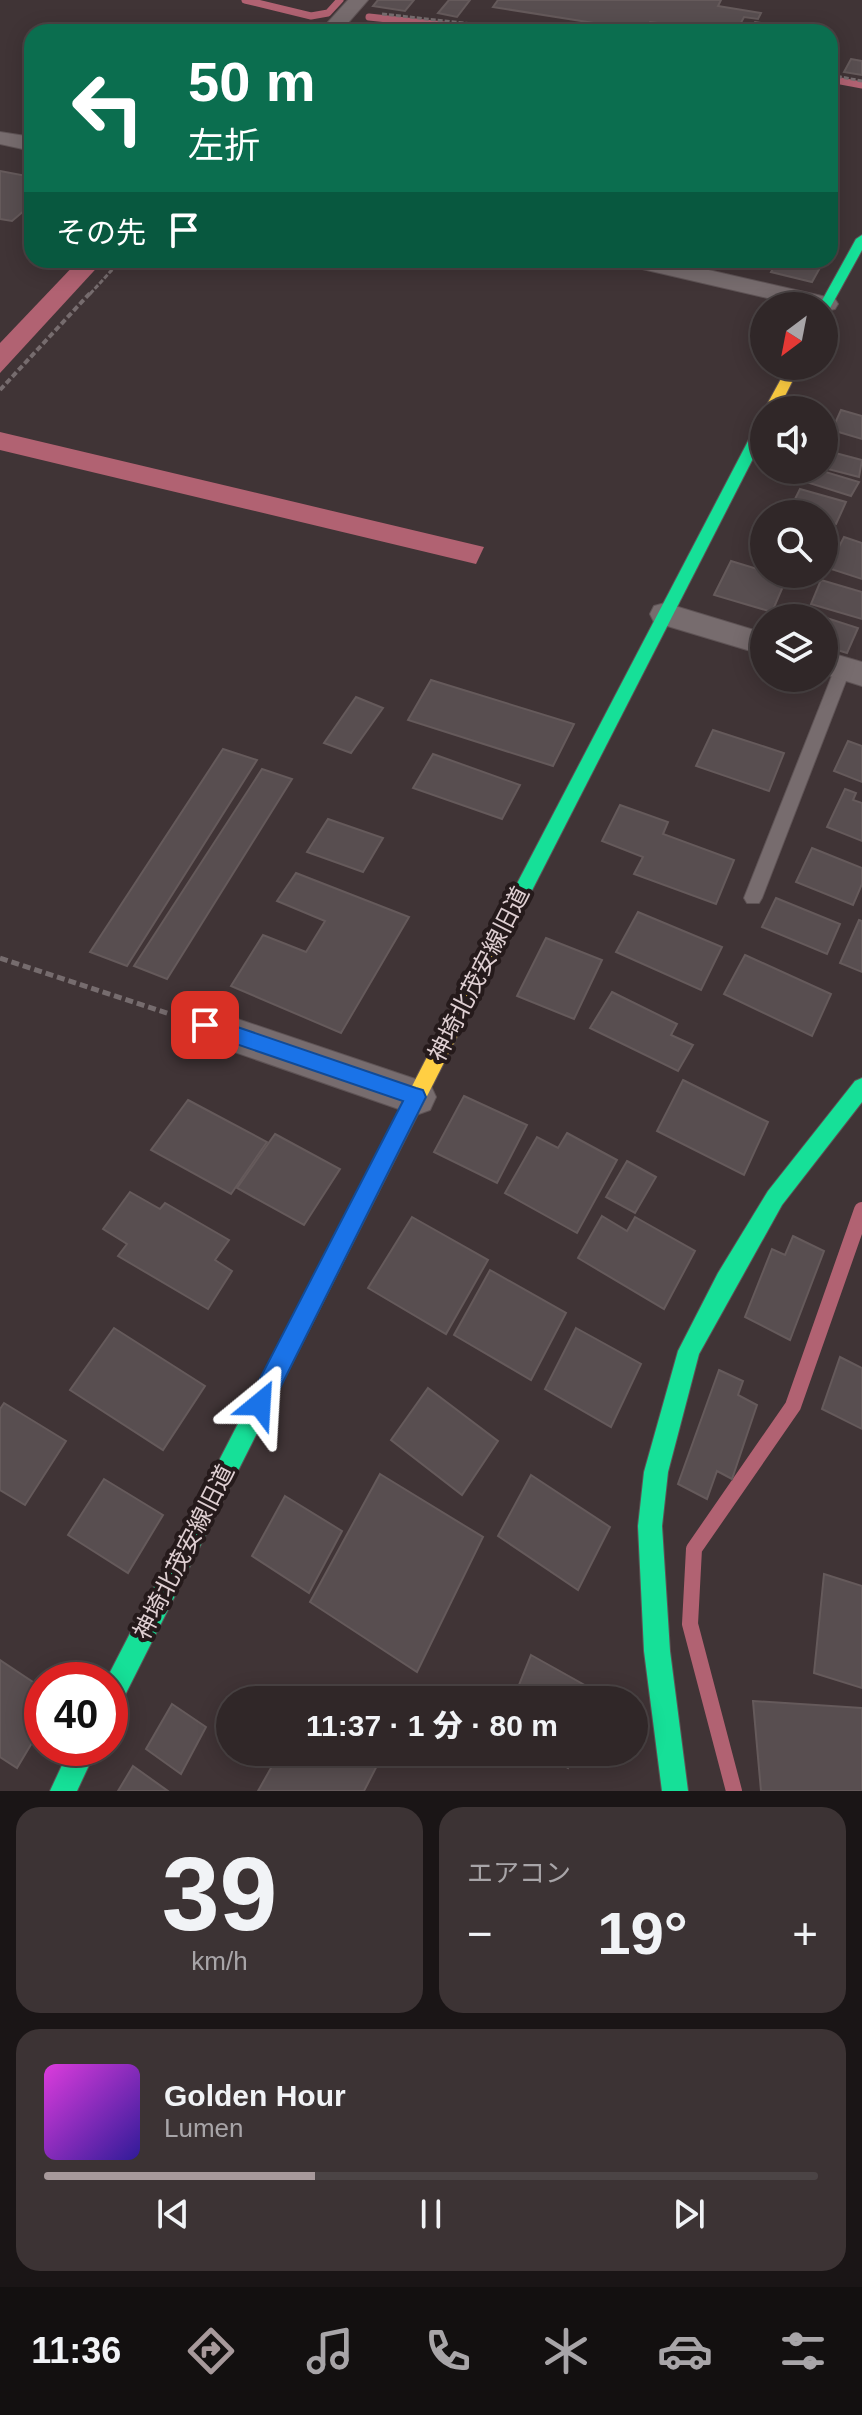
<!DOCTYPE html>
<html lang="ja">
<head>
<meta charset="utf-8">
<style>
	:root { --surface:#302728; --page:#3c3334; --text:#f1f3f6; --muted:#a8a5a8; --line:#4b4445; --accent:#a7999b }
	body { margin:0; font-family:Arial,"Noto Sans JP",sans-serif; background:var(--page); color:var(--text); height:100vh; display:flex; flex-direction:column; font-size:30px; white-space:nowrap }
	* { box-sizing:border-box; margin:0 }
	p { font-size:26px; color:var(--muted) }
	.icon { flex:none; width:44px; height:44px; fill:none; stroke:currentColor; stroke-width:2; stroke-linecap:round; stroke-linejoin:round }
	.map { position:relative; height:1791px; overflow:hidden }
	.details { display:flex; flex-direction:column; gap:16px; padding:16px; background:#1a1516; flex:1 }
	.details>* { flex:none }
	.top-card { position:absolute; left:24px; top:24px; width:814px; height:244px; border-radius:24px; box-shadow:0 4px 20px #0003,0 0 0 2px var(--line); background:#0b6e4f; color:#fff; overflow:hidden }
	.needle { width:52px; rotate:212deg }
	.controls { position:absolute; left:750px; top:292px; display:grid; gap:16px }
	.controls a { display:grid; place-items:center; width:88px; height:88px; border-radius:50%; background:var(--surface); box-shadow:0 4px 20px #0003,0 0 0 2px var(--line); font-size:40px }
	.speed { position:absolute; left:24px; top:1662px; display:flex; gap:16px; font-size:40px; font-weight:700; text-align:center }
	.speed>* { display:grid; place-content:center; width:104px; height:104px; border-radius:50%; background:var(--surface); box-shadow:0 4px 20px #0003,0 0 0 2px var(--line); line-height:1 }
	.speed .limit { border:12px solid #d22; background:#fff; color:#111 }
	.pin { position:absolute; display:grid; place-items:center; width:68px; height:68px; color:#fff; margin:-34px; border-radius:16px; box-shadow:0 4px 12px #0006 }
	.me { position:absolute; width:88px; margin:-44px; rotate:27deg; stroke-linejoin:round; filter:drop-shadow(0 0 6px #0008) }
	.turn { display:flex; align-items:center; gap:28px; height:168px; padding:0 32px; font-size:36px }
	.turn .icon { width:104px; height:104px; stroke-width:2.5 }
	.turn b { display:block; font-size:56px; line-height:68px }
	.then { display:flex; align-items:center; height:76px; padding:0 32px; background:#0003; gap:16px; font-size:30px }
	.big { font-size:60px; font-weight:800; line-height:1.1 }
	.details .tile { flex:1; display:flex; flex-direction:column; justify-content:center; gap:12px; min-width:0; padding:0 28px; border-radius:24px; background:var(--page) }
	.details .dial { align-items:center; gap:0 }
	.dial b { font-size:104px; line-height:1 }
	.song { display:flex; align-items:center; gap:24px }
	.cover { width:96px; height:96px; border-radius:12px; background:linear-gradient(135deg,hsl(300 70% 55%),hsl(250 70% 35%)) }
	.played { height:8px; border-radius:4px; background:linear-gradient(90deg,var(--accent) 35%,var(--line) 35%) }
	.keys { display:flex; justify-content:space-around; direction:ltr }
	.heat { display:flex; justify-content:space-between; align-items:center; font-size:44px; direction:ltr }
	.details .tiles { flex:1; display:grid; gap:16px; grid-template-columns:1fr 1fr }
	.tile:last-child { grid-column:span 2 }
	.trip { position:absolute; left:216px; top:1686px; width:432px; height:80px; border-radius:40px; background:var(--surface); box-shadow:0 4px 20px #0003,0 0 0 2px var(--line); font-weight:800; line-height:80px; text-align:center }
	.tab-bar { display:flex; height:128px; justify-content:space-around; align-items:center; background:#131010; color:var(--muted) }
	.tab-bar .icon { width:56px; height:56px }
	.tab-bar .current { color:var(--accent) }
	.tab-bar b { font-size:36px; color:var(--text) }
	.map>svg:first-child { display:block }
	.water { fill:#b16272 }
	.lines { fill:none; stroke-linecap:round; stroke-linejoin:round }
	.stream-far1 { stroke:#b16272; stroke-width:7 }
	.stream { stroke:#b16272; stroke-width:16 }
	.building { fill:#584e50; stroke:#655a5b; stroke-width:2 }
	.lane-casing { stroke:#5e5355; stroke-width:2 }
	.street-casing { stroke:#5e5355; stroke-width:2 }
	.fast-casing { stroke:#5e5355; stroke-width:2 }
	.slow-casing { stroke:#5e5355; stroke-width:2 }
	.path-far2 { stroke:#766c6e; stroke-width:3; stroke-dasharray:5 2; stroke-linecap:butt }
	.path-far1 { stroke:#766c6e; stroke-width:4; stroke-dasharray:6 3; stroke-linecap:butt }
	.path { stroke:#766c6e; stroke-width:5; stroke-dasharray:8 4; stroke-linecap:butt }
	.lane { fill:#776c6e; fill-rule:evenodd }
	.street { fill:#776c6e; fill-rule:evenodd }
	.fast { fill:#16e098; fill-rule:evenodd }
	.slow { fill:#ffcf43; fill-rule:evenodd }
	.route { fill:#1a73e8; stroke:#114b97; stroke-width:2 }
	.labels { text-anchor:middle; stroke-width:8; stroke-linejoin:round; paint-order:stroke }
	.street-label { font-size:24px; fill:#dfcfd2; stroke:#251a1b }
</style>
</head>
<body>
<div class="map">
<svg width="862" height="1791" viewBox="0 0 862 1791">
	<rect width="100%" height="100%" fill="#403436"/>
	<g class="water">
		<path d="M79,260H104L0,373V343Z"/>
		<path d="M0,432L484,547L476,564L0,450Z"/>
	</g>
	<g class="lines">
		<g class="stream-far1">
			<path d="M245,0L311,16L328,13L340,0"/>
			<path d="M369,17L509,32"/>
			<path d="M830,79L862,85"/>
		</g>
		<path class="stream" d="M734,1791L690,1624L694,1549L793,1406L862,1210"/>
	</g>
	<g class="building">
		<path d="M378,0H414L405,11L373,6Z"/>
		<path d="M449,0H470L457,17L438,13Z"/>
		<path d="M498,0H721L718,6L761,13L758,19L744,17L736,32H653L659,23L650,22L644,31L493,7Z"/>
		<path d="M755,22L819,32H750Z"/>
		<path d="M851,59L862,61V75L844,72Z"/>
		<path d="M0,171L32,177V204L12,221L0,219Z"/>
		<path d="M778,260H798L821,266L812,282L771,272Z"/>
		<path d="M841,410L862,416V439L832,430Z"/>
		<path d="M824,450L862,460L859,477L824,468Z"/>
		<path d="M770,470H798L791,483L767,475Z"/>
		<path d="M809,470H819L859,482L851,496L803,481Z"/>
		<path d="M800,489L846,502L836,524L824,521V514L789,511Z"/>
		<path d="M844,537L862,543V579L828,568Z"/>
		<path d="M731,561L764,571L767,574L766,578L784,584L772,612L714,595Z"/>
		<path d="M821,580L862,592V619L811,604Z"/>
		<path d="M808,612L858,628L847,653L824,646V618H805Z"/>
		<path d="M431,680L574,724L553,766L408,720Z"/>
		<path d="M356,697L383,708L351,753L324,743Z"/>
		<path d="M713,730L784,753L769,791L696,766Z"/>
		<path d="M848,741L862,746V782L834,771Z"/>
		<path d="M223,749L257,760L127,966L90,952Z"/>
		<path d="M433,754L520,785L502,819L413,788Z"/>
		<path d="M262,769L292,779L167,979L134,966Z"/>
		<path d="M845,789L856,793L853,800L862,803V841L827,827Z"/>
		<path d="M620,805L668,822L663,834L734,860L716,904L634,874L643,857L602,841Z"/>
		<path d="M328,819L383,838L363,872L307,852Z"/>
		<path d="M812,848L862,868V884L853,905L796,882Z"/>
		<path d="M296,873L409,917L341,1033L231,986L263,935L306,952L325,921L277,901Z"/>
		<path d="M776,898L840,924L827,954L762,927Z"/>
		<path d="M638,912L722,947L701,990L616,952Z"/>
		<path d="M859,920L862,921V972L840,963Z"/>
		<path d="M546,938L602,960L574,1019L517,996Z"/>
		<path d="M745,955L831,994L812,1036L724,994Z"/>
		<path d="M612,992L677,1024L671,1035L693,1045L678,1071L590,1028Z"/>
		<path d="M683,1080L768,1122L744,1175L657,1131Z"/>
		<path d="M464,1096L527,1125L497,1183L434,1152Z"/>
		<path d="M188,1100L267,1142L231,1194L151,1150Z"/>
		<path d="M567,1133L617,1160L577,1233L505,1193L537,1137L558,1148Z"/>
		<path d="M275,1134L340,1169L304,1225L237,1188Z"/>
		<path d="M627,1161L656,1177L635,1213L606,1197Z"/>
		<path d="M130,1192L160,1209L165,1203L229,1240L215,1260L232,1271L208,1309L118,1256L127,1244L103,1229Z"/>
		<path d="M602,1216L627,1231L635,1217L695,1251L664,1309L578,1258Z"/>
		<path d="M412,1217L488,1260L446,1334L368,1288Z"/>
		<path d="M793,1236L824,1251L790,1340L745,1317L772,1249L785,1255Z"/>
		<path d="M490,1270L566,1313L531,1380L454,1335Z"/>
		<path d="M114,1328L205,1386L163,1450L70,1390Z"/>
		<path d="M576,1328L641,1364L611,1427L545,1389Z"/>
		<path d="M840,1357L862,1368V1429L822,1409Z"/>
		<path d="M719,1370L743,1381L738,1395L757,1405L732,1479L717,1471L707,1499L678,1484Z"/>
		<path d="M428,1388L498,1441L462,1495L391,1440Z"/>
		<path d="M4,1403L66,1441L25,1505L0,1490V1409Z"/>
		<path d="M380,1474L483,1537L417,1672L310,1602Z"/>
		<path d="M531,1475L610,1527L578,1590L498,1536Z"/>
		<path d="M104,1479L163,1515L128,1573L68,1535Z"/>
		<path d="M285,1496L342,1531L309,1593L252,1556Z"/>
		<path d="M824,1574L862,1586V1688L814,1673Z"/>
		<path d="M531,1655L597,1692L594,1700H513Z"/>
		<path d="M0,1660L42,1688V1726L17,1768L0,1757Z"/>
		<path d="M753,1701L862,1708V1791H761Z"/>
		<path d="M172,1704L206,1727L181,1774L146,1749Z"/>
		<path d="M280,1752H384L364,1791H258Z"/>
		<path d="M542,1752H574L568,1768Z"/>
		<path d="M133,1766L168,1791H118Z"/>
	</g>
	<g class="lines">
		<defs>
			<path id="lane" d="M843,662L851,668L762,898L759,903H747L744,898L835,668Z"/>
			<g id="street">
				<path d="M348,0H368L340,32H319Z"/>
				<path d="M0,132L32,137V151L0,144Z"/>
				<path d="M621,260H665L835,299L838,304L835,309L826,311L824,306H802L625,265Z"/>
				<path d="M665,603L764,633V655L654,622L650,614L654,606Z"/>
				<path d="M824,651L862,662V686L824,674Z"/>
				<path d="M205,1008L430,1084L436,1097L430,1110L416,1115L191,1037L186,1025L191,1013Z"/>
			</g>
			<g id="fast">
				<path d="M862,235V250L830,308L824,312V306H819L856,239Z"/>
				<path d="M764,420V437L502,949L495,952L488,949L486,944L488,939L757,424Z"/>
				<path d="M862,1078V1102L782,1205L699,1354L668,1472L662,1526L670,1651L688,1791H662L644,1651L638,1526L644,1472L678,1351L718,1273L768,1191L855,1081Z"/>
				<path d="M370,1178L377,1181L380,1188L377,1195L119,1707L110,1711V1680H106L363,1181Z"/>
				<path d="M70,1748H97L77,1791H50Z"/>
			</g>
			<g id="slow">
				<path d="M788,366H800L778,410H764Z"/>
				<path d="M495,936L502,939L504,944L377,1195L370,1198L363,1195L360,1188L363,1181L488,939Z"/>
			</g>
		</defs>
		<use href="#lane" class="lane-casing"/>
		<use href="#street" class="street-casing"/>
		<use href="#fast" class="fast-casing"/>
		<use href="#slow" class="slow-casing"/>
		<g class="path-far2">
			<path d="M382,14L544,32"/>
			<path d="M830,75L862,81"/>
			<path d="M90,294L121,260"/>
		</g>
		<path class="path-far1" d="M0,390L91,292"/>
		<path class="path" d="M0,958L170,1014"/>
		<use href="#lane" class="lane"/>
		<use href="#street" class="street"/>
		<use href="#fast" class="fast"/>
		<use href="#slow" class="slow"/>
	</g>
	<path class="route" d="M205,1016L416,1088L423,1090L426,1097L268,1412L260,1415L251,1412L248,1404L251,1396L403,1101L198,1031L195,1025L198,1019Z"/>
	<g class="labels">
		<g class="street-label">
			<text transform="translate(479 974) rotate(-63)" y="8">神埼北茂安線旧道</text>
			<text transform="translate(184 1552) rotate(-63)" y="8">神埼北茂安線旧道</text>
		</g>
	</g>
</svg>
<div class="controls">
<a><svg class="needle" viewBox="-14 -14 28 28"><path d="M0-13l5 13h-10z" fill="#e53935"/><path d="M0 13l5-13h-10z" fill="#a8a5a8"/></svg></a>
<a><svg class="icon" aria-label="sound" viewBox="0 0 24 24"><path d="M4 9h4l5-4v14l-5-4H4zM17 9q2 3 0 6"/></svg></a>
<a><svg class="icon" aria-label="search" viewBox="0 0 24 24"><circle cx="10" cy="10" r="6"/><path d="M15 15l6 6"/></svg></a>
<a><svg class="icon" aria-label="layers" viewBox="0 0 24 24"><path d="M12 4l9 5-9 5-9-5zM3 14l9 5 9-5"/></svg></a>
</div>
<div class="speed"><div class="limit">40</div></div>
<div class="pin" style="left:205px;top:1025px;background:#d93025"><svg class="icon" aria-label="arrive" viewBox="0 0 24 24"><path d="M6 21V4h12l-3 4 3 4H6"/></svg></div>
<svg class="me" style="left:260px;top:1404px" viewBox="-20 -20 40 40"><path d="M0-17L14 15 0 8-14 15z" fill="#1a73e8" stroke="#fff" stroke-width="4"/></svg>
<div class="trip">11:37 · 1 分 · 80 m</div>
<div class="top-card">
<div class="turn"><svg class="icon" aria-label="left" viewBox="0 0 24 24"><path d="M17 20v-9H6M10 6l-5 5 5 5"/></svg><div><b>50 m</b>左折</div></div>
<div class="then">その先<svg class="icon" aria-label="arrive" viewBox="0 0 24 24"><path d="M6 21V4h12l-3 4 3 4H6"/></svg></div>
</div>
</div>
<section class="details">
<div class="tiles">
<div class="tile dial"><b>39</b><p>km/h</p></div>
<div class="tile"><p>エアコン</p>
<div class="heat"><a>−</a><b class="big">19°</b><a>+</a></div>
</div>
<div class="tile">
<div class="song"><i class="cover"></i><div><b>Golden Hour</b><p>Lumen</p></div></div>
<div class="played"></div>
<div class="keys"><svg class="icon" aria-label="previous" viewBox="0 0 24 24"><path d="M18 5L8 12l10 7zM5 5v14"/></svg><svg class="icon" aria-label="pause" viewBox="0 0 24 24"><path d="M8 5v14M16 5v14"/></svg><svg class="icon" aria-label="next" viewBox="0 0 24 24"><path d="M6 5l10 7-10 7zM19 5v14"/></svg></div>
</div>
</div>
</section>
<nav class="tab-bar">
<b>11:36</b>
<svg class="icon current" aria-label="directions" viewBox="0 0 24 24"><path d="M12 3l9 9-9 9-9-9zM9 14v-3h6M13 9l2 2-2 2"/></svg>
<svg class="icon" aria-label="music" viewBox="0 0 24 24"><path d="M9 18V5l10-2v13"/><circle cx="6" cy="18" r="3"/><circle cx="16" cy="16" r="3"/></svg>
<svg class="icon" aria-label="phone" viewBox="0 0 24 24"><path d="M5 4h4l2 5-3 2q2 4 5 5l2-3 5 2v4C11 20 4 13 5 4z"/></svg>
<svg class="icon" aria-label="climate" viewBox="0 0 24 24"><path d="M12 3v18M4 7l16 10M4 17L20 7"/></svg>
<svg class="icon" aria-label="car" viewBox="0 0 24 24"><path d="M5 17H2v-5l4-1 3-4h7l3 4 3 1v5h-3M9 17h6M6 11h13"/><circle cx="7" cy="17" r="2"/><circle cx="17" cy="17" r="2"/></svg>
<svg class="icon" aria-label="filters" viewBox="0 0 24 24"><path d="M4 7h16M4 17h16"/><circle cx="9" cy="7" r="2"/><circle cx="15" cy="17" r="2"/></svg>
</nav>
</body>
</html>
